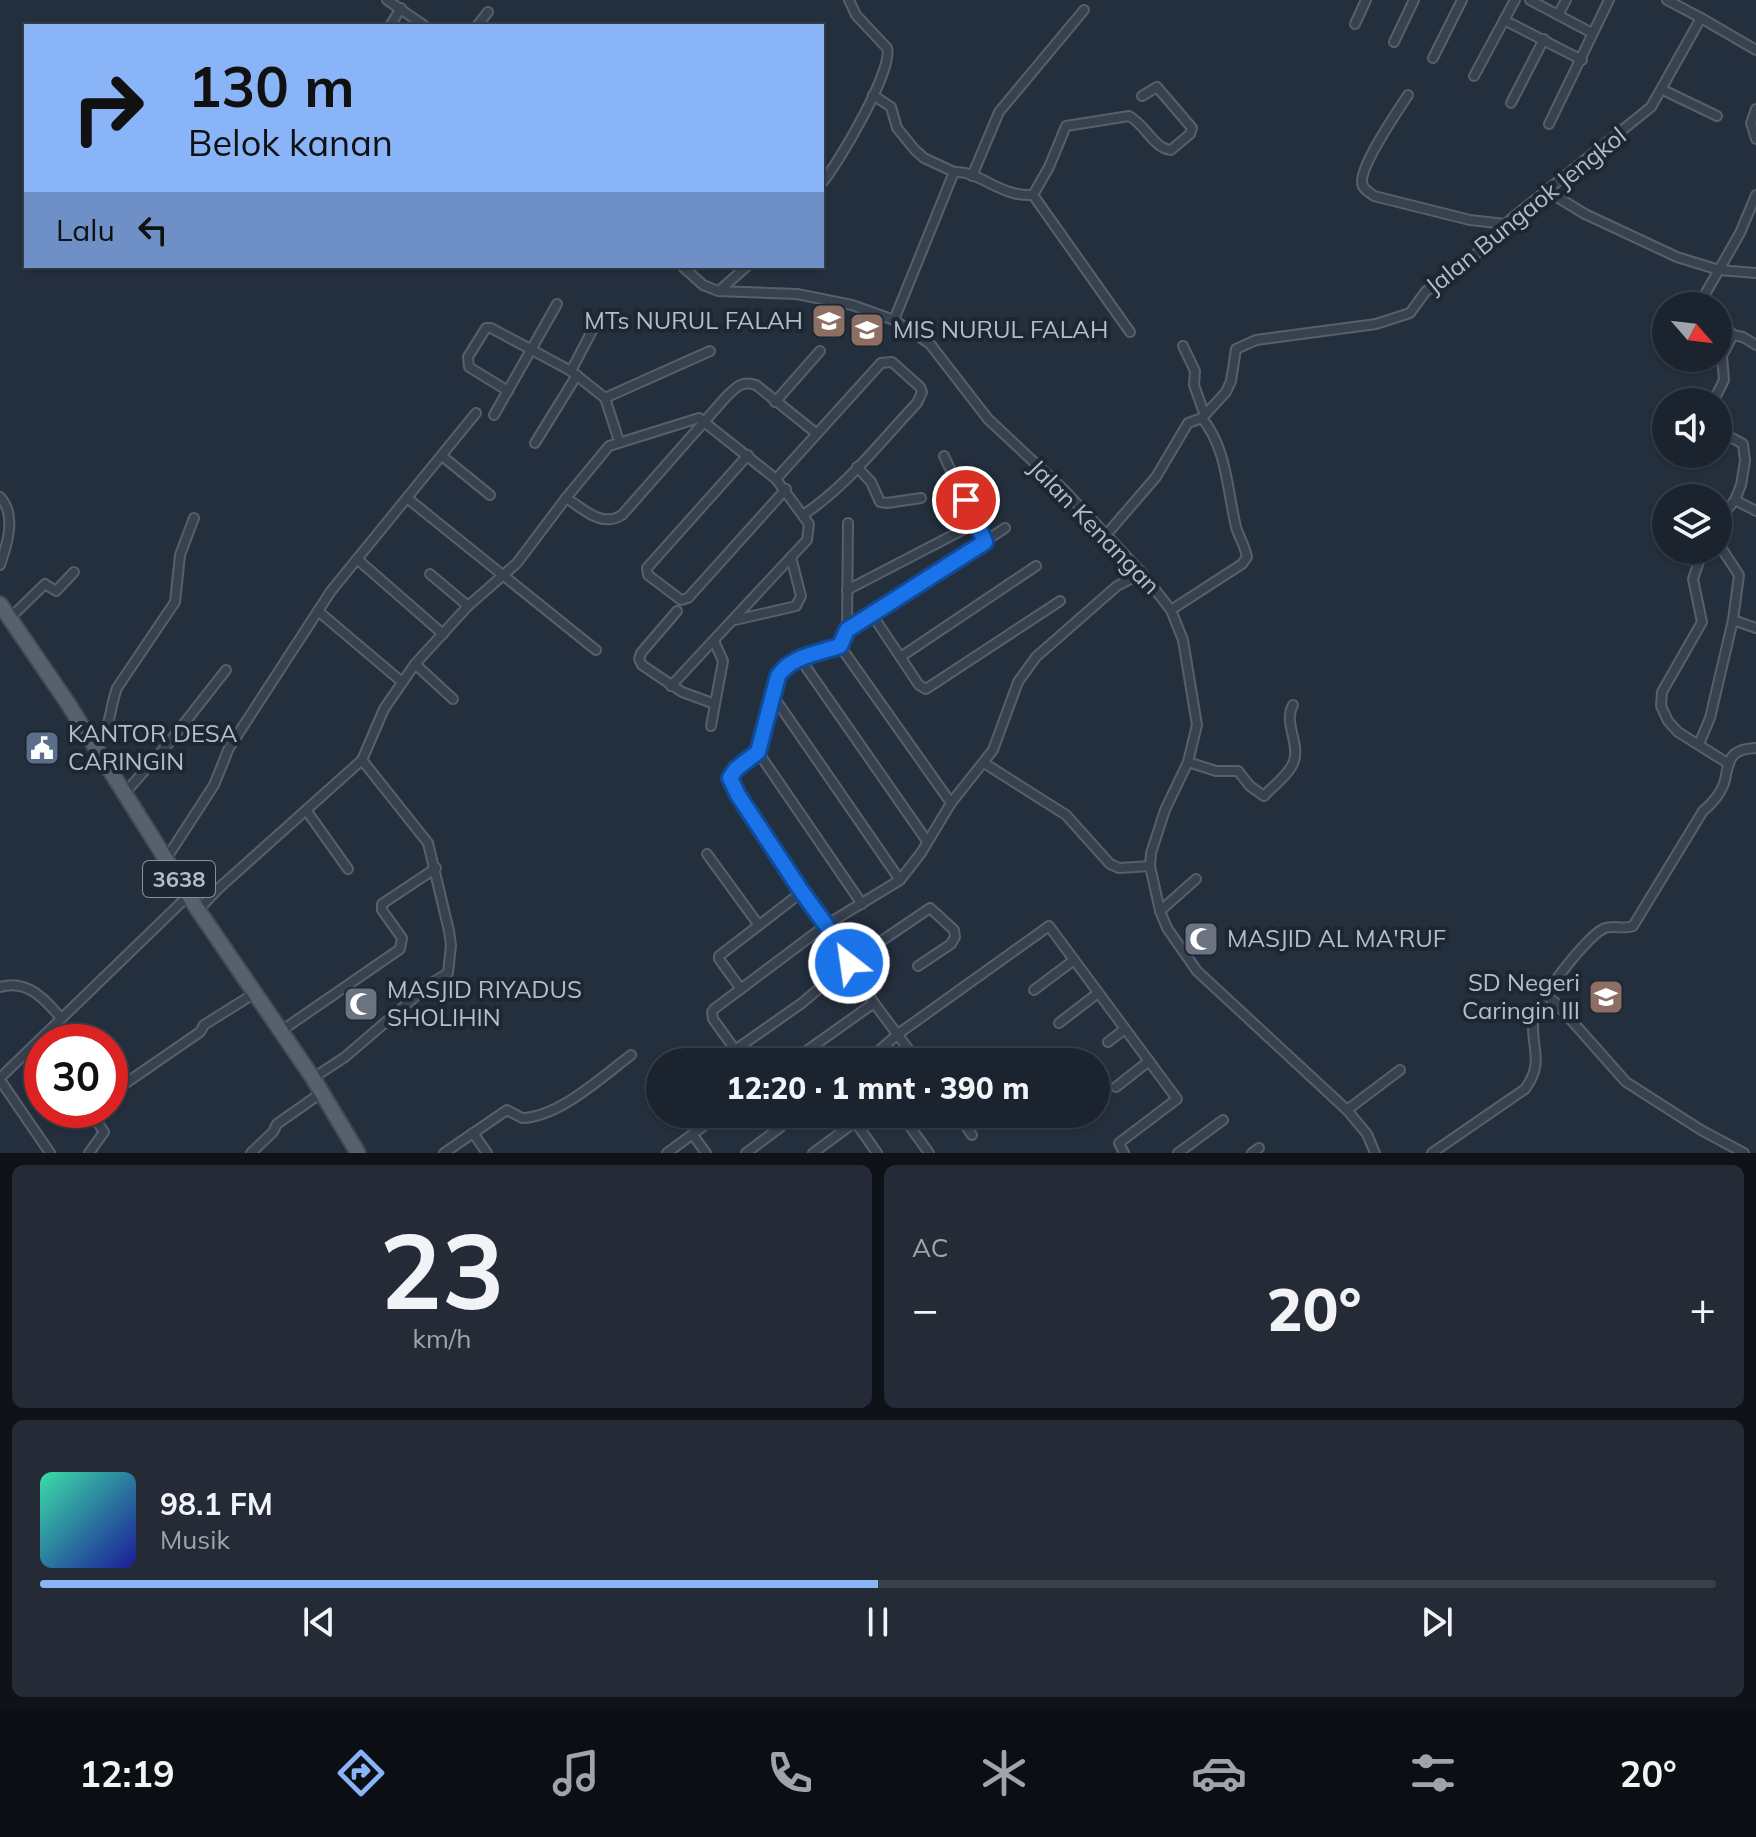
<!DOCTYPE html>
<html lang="id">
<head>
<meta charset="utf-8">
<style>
	:root { --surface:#1b232e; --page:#242b36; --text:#f1f3f6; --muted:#a0a4aa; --line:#39404a; --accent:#8ab4f8 }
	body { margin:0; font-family:Mulish,sans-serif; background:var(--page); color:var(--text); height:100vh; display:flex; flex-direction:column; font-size:30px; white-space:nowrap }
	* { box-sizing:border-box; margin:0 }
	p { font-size:26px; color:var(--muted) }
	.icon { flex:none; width:44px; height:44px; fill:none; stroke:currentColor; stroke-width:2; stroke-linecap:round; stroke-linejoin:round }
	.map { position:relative; height:1153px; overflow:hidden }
	.side { display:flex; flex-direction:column; gap:12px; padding:12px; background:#0f1319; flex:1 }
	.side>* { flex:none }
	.top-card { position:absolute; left:24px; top:24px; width:800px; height:244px; border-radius:0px; box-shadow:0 2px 6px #0004,0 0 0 2px var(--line); background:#8ab4f8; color:#111; overflow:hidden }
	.needle { width:52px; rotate:118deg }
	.fabs { position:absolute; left:1652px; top:292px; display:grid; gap:16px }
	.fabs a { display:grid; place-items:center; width:80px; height:80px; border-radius:50%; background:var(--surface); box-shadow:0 2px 6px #0004,0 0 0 2px var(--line); font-size:40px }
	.speed { position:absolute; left:24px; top:1024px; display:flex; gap:16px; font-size:40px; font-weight:700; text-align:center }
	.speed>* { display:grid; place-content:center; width:104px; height:104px; border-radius:50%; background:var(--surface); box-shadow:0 2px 6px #0004,0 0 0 2px var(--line); line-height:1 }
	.speed .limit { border:12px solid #d22; background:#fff; color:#111 }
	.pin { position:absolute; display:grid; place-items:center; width:68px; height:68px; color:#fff; margin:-34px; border:4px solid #fff; border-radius:50%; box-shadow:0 2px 8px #0007 }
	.me { position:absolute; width:88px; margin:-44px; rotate:330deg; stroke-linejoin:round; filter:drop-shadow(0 0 6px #0008) }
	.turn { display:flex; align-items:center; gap:28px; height:168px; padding:0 32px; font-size:36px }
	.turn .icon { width:104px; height:104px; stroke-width:2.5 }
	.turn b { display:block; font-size:56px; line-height:68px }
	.then { display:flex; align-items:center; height:76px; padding:0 32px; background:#0003; gap:16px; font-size:30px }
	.big { font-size:60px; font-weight:800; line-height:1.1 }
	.side .tile { flex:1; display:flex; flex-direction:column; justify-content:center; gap:12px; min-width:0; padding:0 28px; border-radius:12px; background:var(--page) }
	.side .dial { align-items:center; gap:0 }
	.dial b { font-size:104px; line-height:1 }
	.song { display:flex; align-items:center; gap:24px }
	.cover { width:96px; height:96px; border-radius:12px; background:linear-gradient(135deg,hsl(160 70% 55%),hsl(240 70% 35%)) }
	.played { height:8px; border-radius:4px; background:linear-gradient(90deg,var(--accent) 50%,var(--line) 50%) }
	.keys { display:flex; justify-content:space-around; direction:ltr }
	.heat { display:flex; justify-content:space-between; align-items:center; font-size:44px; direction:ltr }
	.side .tiles { flex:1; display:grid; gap:12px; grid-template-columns:1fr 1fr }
	.tile:last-child { grid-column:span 2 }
	.trip { position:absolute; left:646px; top:1048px; width:464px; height:80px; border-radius:40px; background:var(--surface); box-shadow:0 2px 6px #0004,0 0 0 2px var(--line); font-weight:800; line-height:80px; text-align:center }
	.dock { display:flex; height:128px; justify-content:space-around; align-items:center; background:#0b0e12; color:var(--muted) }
	.dock .icon { width:56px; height:56px }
	.dock .selected { color:var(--accent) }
	.dock b { font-size:36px; color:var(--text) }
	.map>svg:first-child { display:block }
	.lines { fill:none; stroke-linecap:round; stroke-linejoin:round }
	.minor-casing { stroke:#565f6c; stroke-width:12 }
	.primary-casing { stroke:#414a57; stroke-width:18 }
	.minor { stroke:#38414e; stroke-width:8 }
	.primary { stroke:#56606e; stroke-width:14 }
	.route-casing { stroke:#114b97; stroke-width:20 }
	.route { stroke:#1a73e8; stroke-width:14 }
	.labels { text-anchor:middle; stroke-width:8; stroke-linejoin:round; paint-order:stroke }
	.shield { fill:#1d2633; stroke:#878f9c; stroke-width:2 }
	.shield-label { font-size:22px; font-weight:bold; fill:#b4bcc9 }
	.street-label { font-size:24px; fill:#b4bcc9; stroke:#1d2633 }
	.poi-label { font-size:24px; fill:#b4bcc9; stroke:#1d2633; text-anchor:start }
</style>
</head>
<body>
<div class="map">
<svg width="1756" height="1153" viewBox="0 0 1756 1153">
	<rect width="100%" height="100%" fill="#242f3e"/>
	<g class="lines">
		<defs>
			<g id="minor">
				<path d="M387,0L425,26"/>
				<path d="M1530,0L1592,33"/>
				<path d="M1667,0L1701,18"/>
				<path d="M1558,15L1566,0"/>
				<path d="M1504,20L1582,60"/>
				<path d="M1355,24L1366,0"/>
				<path d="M390,26L401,8"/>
				<path d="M477,26L488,12"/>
				<path d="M1394,42L1414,0"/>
				<path d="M1433,58L1462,0"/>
				<path d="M1474,76L1515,0"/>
				<path d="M1663,90L1717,116"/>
				<path d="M873,95L891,107L897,128L915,150L924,158L954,172"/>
				<path d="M1408,95C1397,112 1361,164 1362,182C1362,189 1369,192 1374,196L1470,220L1505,224"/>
				<path d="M1511,103L1544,39"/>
				<path d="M1756,109L1751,123L1756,139"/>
				<path d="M1549,124L1609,0"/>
				<path d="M972,176L999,112L1084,10"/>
				<path d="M822,183C838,164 894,69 887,48L856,15L849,0"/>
				<path d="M1547,191L1585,214L1677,257L1719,270L1756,273"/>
				<path d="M1033,195L1130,332"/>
				<path d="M682,266L703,285L718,291L797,294L852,305L894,320L930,344L988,419L1066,492L1142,573L1171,610L1183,640L1197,725L1188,762L1165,810L1151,853L1150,866L1160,911L1167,928L1197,971L1347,1110L1367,1134L1375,1153"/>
				<path d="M719,291L747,266"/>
				<path d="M1707,306L1704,296L1740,233L1756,195"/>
				<path d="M894,320L954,172C980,170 998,197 1033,195L1049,167L1066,126L1129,116C1145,124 1153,148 1171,150L1190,134L1192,128L1157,87L1142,96"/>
				<path d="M1733,335L1743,337L1756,345"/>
				<path d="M1183,346L1195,371L1194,385L1204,413"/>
				<path d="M571,371L595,325"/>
				<path d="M508,391L469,367L468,357L486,328H491L571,371L605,398L710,351"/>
				<path d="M605,398L619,441"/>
				<path d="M775,402L820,351"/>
				<path d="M1713,402L1724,380L1722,356L1733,335L1718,318"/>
				<path d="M494,415L557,304"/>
				<path d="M1718,430L1743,444L1745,461L1741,485L1735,500L1718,521"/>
				<path d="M535,443L577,375"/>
				<path d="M748,455L647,568L648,575L681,600L688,598L786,489"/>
				<path d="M442,456L490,495"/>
				<path d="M944,456L985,542"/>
				<path d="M857,467L871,482L880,502L887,503L921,498"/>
				<path d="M776,479L881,363L892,362L920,387L922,392L917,403C880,442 847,486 803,515"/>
				<path d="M0,497C17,515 7,545 0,565"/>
				<path d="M407,498L596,650"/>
				<path d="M566,498L609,446L699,418L776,479L809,524L807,540L671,686"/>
				<path d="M1735,500L1756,511"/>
				<path d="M1106,535L1156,477L1188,423L1202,418L1226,392L1231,381L1236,349L1256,340L1376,324L1410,313L1426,291L1456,274L1511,219L1651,107L1701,18L1756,50"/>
				<path d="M1718,543L1739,575L1733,620"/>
				<path d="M1703,550L1693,579L1702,622L1662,692L1661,706L1668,721L1678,732L1729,764"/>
				<path d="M357,559L443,634"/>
				<path d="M430,574L468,606"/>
				<path d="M847,590L978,522"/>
				<path d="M1171,610L1242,564L1247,557C1245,546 1239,537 1236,527C1227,489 1227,449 1202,418"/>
				<path d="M318,611L402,682"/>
				<path d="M677,611L641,653L639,659L642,665L682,692L715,704L723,661L714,641"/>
				<path d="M873,616L919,685L926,689L1060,601"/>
				<path d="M9,619L45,584L56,591L74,572"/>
				<path d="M735,620L796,606L801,596L791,557"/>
				<path d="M847,630L848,523"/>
				<path d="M840,646L951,803"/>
				<path d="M902,656L1036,566"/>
				<path d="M801,660L927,841"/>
				<path d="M415,664L453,699"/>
				<path d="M711,726L715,704"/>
				<path d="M1699,744L1710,718L1733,620L1756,628"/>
				<path d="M95,749C111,731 109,709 117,688L175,602L180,555L194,518"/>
				<path d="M758,752L862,904"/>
				<path d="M1188,762L1216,771H1238L1250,786L1264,796C1273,786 1290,774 1294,761C1300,743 1283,722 1293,705"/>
				<path d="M984,763L1066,815L1110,864L1119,868L1150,866"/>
				<path d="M124,794L168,744L226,670"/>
				<path d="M306,810L348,869"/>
				<path d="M707,854L758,924"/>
				<path d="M166,859L214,785L229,748L331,591L476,413"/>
				<path d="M900,880L921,853L951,803L993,750L1018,682L1036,657L1117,586L1142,573"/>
				<path d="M198,910L219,888L362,760L384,709L415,664L468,606L517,563L566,498C584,509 601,528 622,515L726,397C736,387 742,380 756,385L816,433"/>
				<path d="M1160,911L1196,879"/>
				<path d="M0,987C27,979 45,999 61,1018"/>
				<path d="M741,989L719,959V956L802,892"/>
				<path d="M1034,990L1074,960"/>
				<path d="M1545,995L1556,1003L1626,1082L1701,1130L1744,1153"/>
				<path d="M1059,1023L1098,993"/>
				<path d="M281,1031L400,949L402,938L382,910V904L436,868"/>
				<path d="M1108,1042L1125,1029"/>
				<path d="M735,1050L802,1003L849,963L930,908L954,930L955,937L951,944L918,966"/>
				<path d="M744,1062L713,1019L712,1012L714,1009L826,925L900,880L773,696"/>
				<path d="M791,1062L874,1003"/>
				<path d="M866,1062L898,1034L1049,926L1177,1099L1119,1143L1124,1153"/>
				<path d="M918,1062L874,1003L826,925L802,892L738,795L730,778L736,769L758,752L778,676C791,656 819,653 840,646L847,630L873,616L1005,528"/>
				<path d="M0,1078L189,895"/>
				<path d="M313,1078L345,1057L430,984L448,973L451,945L449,931L428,843L362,760"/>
				<path d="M0,1080L50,1153"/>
				<path d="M1116,1087L1149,1061"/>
				<path d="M110,1094L200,1032L204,1025L255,993"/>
				<path d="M89,1110L104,1132L89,1153"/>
				<path d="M1347,1110L1400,1070"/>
				<path d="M901,1114L929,1153"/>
				<path d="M957,1114L972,1135"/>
				<path d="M856,1123L877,1153"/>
				<path d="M473,1133L487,1153"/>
				<path d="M693,1135L706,1153"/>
				<path d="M251,1153L273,1132L277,1124L321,1093"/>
				<path d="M444,1153L507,1110L522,1118C559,1117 602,1077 631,1055"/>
				<path d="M667,1153L720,1114"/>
				<path d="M746,1153L798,1114"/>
				<path d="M813,1153L866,1114"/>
				<path d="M1178,1153L1223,1120"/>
				<path d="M1252,1153L1259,1148"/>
				<path d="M1432,1153L1525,1089C1544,1063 1532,1050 1533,1023C1533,1005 1586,937 1603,929C1612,924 1623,930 1633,926L1703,811C1712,804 1722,792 1725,780C1729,758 1731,749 1756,748"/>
			</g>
			<path id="primary" d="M0,604L67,702L198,910L313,1078L358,1153"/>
		</defs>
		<use href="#minor" class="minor-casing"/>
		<use href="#primary" class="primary-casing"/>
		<use href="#minor" class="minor"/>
		<use href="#primary" class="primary"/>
	</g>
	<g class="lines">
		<defs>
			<path id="route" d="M849,963L826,925L802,892L738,795L730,778L736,769L758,752L778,676C791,656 819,653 840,646L847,630L985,542L966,500"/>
		</defs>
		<use href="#route" class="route-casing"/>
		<use href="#route" class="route"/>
	</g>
	<defs>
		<symbol id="school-square" viewBox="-11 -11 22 22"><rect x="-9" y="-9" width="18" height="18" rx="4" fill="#8d6e63" stroke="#1d2633"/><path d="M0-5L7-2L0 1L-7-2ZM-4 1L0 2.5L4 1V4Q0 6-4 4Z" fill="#fff"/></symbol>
		<symbol id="civic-square" viewBox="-11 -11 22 22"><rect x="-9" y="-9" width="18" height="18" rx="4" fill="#5c6f8a" stroke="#1d2633"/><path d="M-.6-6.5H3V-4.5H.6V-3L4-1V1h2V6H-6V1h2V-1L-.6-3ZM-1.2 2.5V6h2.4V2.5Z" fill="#fff"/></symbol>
		<symbol id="mosque-square" viewBox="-11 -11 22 22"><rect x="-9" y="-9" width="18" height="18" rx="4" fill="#6b7280" stroke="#1d2633"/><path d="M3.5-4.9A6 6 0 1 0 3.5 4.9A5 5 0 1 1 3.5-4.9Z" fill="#fff"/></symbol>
	</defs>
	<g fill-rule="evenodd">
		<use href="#school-square" x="809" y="301" width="40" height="40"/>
		<use href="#school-square" x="847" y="310" width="40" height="40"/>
		<use href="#civic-square" x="22" y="728" width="40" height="40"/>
		<use href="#mosque-square" x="1181" y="919" width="40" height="40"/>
		<use href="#school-square" x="1586" y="977" width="40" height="40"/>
		<use href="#mosque-square" x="341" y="984" width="40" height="40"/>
	</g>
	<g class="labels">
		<rect class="shield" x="143" y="861" width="72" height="36" rx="6"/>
		<g class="shield-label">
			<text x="179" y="887">3638</text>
		</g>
		<g class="street-label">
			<text transform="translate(1526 211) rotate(-39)" y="8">Jalan Bungaok Jengkol</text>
			<text transform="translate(1094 527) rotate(46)" y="8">Jalan Kenangan</text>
		</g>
		<g class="poi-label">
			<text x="803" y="329" text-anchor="end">MTs NURUL FALAH</text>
			<text x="893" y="338">MIS NURUL FALAH</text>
			<text x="68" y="742">KANTOR DESA<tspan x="68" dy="28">CARINGIN</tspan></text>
			<text x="1227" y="947">MASJID AL MA'RUF</text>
			<text x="1580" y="991" text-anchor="end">SD Negeri<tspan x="1580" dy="28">Caringin III</tspan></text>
			<text x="387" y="998">MASJID RIYADUS<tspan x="387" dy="28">SHOLIHIN</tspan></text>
		</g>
	</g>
</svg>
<div class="fabs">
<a><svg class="needle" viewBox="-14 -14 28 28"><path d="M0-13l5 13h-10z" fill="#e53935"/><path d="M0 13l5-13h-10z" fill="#a0a4aa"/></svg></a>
<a><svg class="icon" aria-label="sound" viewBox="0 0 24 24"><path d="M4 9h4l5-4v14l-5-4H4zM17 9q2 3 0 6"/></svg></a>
<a><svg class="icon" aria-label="layers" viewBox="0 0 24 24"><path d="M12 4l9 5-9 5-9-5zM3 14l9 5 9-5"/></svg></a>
</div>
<div class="speed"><div class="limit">30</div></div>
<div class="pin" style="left:966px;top:500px;background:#d93025"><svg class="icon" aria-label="arrive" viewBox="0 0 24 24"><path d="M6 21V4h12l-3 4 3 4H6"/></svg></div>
<svg class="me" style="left:849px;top:963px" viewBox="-20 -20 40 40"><circle r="17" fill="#1a73e8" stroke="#fff" stroke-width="3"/><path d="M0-11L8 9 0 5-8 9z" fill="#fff"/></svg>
<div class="trip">12:20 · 1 mnt · 390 m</div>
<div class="top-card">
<div class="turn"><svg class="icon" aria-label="right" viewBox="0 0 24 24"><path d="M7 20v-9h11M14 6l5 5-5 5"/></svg><div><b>130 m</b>Belok kanan</div></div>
<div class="then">Lalu<svg class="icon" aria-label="left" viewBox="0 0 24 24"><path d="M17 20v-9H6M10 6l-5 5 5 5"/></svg></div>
</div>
</div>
<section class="side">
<div class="tiles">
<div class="tile dial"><b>23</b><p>km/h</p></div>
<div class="tile"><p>AC</p>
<div class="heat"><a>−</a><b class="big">20°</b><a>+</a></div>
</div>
<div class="tile">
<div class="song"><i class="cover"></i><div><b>98.1 FM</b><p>Musik</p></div></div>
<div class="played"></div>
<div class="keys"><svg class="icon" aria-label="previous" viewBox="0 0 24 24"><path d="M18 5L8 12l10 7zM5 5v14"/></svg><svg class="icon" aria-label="pause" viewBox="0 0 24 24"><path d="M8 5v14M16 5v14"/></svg><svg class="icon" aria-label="next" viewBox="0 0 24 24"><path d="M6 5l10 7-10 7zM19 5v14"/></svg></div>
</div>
</div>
</section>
<nav class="dock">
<b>12:19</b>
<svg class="icon selected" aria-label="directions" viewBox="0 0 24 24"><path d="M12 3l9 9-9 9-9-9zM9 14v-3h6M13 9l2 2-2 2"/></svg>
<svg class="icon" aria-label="music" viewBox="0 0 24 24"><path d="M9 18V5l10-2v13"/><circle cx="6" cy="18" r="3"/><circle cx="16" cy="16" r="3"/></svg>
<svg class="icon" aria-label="phone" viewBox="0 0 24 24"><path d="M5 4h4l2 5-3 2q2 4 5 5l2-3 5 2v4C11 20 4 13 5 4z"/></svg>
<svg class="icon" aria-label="climate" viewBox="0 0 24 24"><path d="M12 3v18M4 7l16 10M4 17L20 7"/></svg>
<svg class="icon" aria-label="car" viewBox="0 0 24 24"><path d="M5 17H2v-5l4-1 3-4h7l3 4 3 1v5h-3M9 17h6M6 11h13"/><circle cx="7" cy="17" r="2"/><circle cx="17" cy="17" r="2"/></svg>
<svg class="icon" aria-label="filters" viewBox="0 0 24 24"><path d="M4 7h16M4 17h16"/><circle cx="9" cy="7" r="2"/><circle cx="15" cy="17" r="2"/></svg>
<b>20°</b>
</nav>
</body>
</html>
